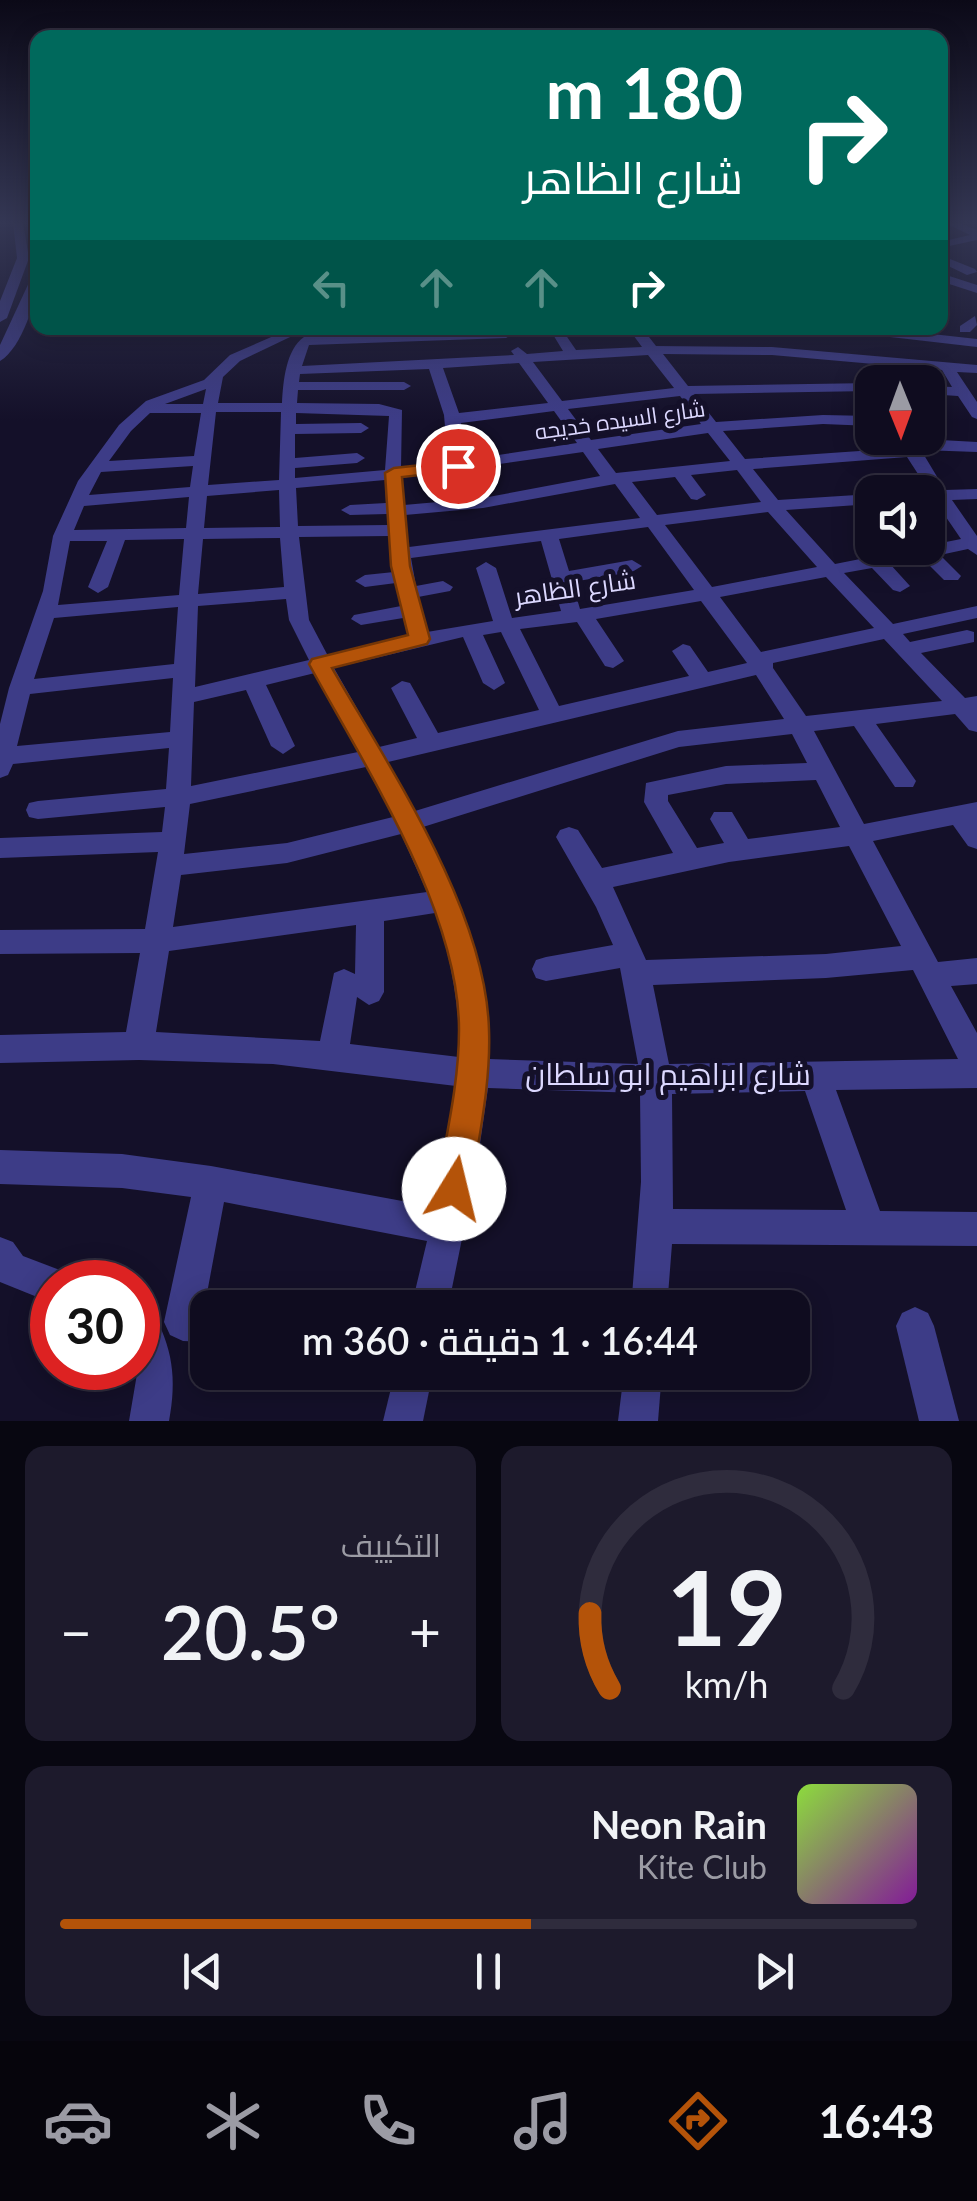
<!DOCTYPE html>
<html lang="ar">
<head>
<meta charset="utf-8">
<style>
	:root { --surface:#0f0c1f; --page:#1d1a2c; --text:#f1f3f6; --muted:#9b9ba4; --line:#2f2c3d; --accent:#b45309 }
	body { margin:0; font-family:Lato,Cairo,sans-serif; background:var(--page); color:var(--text); direction:rtl; height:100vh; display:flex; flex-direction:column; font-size:38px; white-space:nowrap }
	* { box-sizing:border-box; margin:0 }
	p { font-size:32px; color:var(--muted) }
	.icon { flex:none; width:55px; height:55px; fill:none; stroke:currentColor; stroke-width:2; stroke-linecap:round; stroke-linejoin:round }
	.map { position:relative; height:1421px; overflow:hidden; direction:ltr }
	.panel { display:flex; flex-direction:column; gap:25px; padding:25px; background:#080711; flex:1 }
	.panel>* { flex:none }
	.banner { position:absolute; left:30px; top:30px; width:918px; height:305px; border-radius:20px; box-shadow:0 5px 25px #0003,0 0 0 2px var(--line); direction:rtl; background:#00695c; color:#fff; overflow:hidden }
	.needle { width:65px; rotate:179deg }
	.fabs { position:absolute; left:855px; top:365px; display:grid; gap:20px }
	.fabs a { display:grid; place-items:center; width:90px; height:90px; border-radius:20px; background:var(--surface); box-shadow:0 5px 25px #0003,0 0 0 2px var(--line); font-size:50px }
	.speed { position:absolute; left:30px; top:1260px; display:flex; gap:20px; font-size:50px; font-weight:700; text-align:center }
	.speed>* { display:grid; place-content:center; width:130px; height:130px; border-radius:50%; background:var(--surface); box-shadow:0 5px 25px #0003,0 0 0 2px var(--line); line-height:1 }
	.speed .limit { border:15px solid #d22; background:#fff; color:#111 }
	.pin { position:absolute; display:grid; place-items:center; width:85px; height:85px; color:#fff; margin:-42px; border:5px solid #fff; border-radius:50%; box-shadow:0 2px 10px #0007 }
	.me { position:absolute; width:110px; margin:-55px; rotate:9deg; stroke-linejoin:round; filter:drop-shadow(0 0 8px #0008) }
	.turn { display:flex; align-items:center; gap:35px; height:210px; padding:0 40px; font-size:45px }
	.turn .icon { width:130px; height:130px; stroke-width:2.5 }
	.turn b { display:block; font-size:70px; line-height:85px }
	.lanes { display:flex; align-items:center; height:95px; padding:0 40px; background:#0003; justify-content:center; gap:50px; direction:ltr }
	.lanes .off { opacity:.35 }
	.big { font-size:75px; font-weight:600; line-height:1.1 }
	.panel .widget { flex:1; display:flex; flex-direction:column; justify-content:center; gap:15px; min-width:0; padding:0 35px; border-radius:20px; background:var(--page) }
	.panel .dial { align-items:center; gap:0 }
	.dial svg { height:260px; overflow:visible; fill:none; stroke:var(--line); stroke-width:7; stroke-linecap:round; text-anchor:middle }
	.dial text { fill:var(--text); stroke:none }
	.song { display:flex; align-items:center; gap:30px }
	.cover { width:120px; height:120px; border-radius:15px; background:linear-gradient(135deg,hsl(90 70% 55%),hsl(290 70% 35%)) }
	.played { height:10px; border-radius:5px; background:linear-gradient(90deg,var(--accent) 55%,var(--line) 55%) }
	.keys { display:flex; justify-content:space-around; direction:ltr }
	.heat { display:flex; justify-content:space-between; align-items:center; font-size:55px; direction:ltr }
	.panel .tiles { flex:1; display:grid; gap:25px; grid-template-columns:1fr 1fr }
	.widget:last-child { grid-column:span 2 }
	.trip { position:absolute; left:190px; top:1290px; width:620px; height:100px; border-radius:20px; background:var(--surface); box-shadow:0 5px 25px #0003,0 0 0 2px var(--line); font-weight:600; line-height:100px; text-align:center; direction:rtl }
	.dock { display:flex; height:160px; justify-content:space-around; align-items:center; background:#06050c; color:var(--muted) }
	.dock .icon { width:70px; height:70px }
	.dock .active { color:var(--accent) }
	.dock b { font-size:45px; color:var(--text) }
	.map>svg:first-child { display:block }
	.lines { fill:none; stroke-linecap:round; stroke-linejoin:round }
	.minor { fill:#3d3c87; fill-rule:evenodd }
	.route { fill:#b45309; stroke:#753606; stroke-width:2.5 }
	.labels { text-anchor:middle; stroke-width:10; stroke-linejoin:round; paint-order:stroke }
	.far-street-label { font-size:22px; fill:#dcd8ff; stroke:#141029 }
	.street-label { font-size:25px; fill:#dcd8ff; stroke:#141029 }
	.near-street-label { font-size:30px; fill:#dcd8ff; stroke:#141029 }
</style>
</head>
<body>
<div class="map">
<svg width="977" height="1421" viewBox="0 0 977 1421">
	<rect width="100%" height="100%" fill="#141029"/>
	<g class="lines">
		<g class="minor">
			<path d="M13,222H23L29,258L7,318L0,322V301L17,258Z"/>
			<path d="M943,222H957L977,230V240L940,248V242L970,235Z"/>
			<path d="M940,255L975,269L977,272L967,275L940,262Z"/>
			<path d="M38,273C38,297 22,348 0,361V345L32,276Z"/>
			<path d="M940,273L977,285V293L940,281Z"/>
			<path d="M975,316L977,325L970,332H960V326Z"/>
			<path d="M292,328H309L240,361L223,377L218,403H282C283,382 286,349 304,337L506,330L513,334L506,338L309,345L302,366L514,355L511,351L518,347L527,354L563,351L549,328H561L576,350L642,347L628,328H642L656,346L772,347L977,365V373L957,372L977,402V419L972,417L958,396L928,394V386L952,387L942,370L772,355L663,354L688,386L872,383V391L694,394L716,422L823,415L872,416V426L823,424L723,431L745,459L903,448L904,438L977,442V452L921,450L945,490L977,489V499L952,500L977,536V555L968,549L940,555L961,576L958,580H944L922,558L890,564L910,586L900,592L893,590L872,568L844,573L893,624L977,606V618L903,634L910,642L967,630L974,632V642L921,653L965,698L977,696V732L969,730L955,714L876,724L916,781L913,787H895L854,726L814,731L864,824L977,802V849L968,846L953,825L873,841L938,962L977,958V984L951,986L977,1033V1088L836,1090L880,1211L977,1212V1246L672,1244L667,1308H631L641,1182L640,1093L488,1088L477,1165L452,1288L470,1295L475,1308H411L427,1241L224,1202L205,1304L215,1308H208V1342L183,1341L170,1335L164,1322L191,1197L122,1188L0,1184V1150L122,1154L211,1166L435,1207L456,1086L273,1064L139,1060L0,1063V1035L126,1032L140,953L0,954V930L145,929L158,852L0,858V838L162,832L165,807L38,819L29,817L26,810L29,803L38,801L166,789L169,748L13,764L8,775L0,778V724L9,688L43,591L53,536L78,481L119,425L146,401L204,380L230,355ZM648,355L674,388L562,401L533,362ZM519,363L548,403L459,413L443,368ZM429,369L444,415L448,462L401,468L402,410L379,404L297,403L298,390H404L411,386L404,382H299L300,374ZM206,389L203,404H165ZM680,396L701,424L591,440L568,409ZM554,411L577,443L465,460L461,423ZM216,412H281L279,480L208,485ZM150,413H201L194,456L109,461L131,431ZM296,413L389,416L385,470L295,478V468L357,463L365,458L357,453L295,458V434L361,433L369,428L361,423L296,424ZM708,433L730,461L616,473L598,449ZM583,452L600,476L483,498L404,505L402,478ZM907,457L929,491L925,492L928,500L935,501L961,539L835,564L786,510L872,504V494L778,500L753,469ZM193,466L190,487L89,495L101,472ZM737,470L761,502L657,515L632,482L675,477L691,499L697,500L706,495L691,475ZM385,480L386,503L350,505L341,510L350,515L387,514L388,525L298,526L296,488ZM615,484L640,518L409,547L405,515L483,508ZM279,490L280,527L204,528L207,496ZM189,497L186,528L74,530L84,506ZM768,512L817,567L712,587L665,525ZM648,527L694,590L580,609L572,582L632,572L642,566L632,560L569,571L559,539ZM389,536L394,572L365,575L355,581L365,587L396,583L401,606L354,615L351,619L361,625L403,618L408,636L328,656L309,620L299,537ZM280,538L284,587L198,594L203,539ZM184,539L179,595L58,605L70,541H107L88,587L98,593L108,587L125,540ZM541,541L561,611L512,618L496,568L486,562L476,568L493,621L427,632L418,597L450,591L453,587L443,581L416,586L411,558ZM826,577L874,628L761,652L720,597ZM286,599L289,620L309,660L195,687L198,606ZM701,601L747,663L708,672L690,646L683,644L672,651L689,676L559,706L520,629L577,622L605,666L613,668L624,661L596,619ZM178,607L174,664L34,679L54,618ZM501,632L539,710L438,733L410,683L402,681L391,688L417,738L379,747L334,668L463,637L483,683L494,690L505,683L483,635ZM884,639L942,701L806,716L773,668V663ZM315,673L358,752L191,786L194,702L246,690L271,746L283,754L295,746L266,685ZM756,675L784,719L678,731L415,811L388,762ZM173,678L170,732L17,746L30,694ZM792,734L807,763L726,766L646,783L644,802L673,853L602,868L578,830L569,827L560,830L556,837L596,907L613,945L546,957L536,960L532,969L536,978L546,981L620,968L638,1064L489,1059C491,976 460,900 423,827L679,747ZM366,767L393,817L287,843L184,854L190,804ZM816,780L840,827L748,839L732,812H714L710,819L724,843L697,848L668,801V795L726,784ZM401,834L427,892L173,927L181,875L287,863ZM849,846L901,946L826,954L646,960L613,887L729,862ZM435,913C452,960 460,1008 459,1057L350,1044L357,997L369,1005L379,1001L384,992V921ZM356,925L355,974L344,969L334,973L320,1041L156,1032L169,951ZM913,970L958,1059L669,1064L653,985L826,978ZM805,1091L846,1210L673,1209L672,1094Z"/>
			<path d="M674,328H687L690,333L678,336Z"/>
			<path d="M840,328H878L977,339V347L847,332Z"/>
			<path d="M0,1237L13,1242L23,1256L65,1272L69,1282H52V1303L0,1282Z"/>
			<path d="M138,1304L151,1310C173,1346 177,1380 169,1421H129L138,1368Z"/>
			<path d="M915,1307L928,1313L934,1326L959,1421H919L896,1326L902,1313Z"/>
			<path d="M395,1372H433L423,1421H383Z"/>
			<path d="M624,1372H662L658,1421H618Z"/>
		</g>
	</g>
	<linearGradient id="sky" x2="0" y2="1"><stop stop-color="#0b0917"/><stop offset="0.53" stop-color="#343754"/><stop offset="1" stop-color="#343754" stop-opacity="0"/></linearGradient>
	<rect width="977" height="421" fill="url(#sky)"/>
	<path class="route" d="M458,461L466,466L463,470L402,477L410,566L430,639L427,644L332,668C391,770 486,911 489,1030C491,1083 479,1136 471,1189L466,1201L454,1206L442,1201L437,1189C446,1136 459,1083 459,1030C459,910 365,767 309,664L312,659L408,635L391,566L385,473L394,468Z"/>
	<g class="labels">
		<g class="far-street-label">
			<text transform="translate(620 420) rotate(-8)" y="8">شارع السيده خديجه</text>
		</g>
		<g class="street-label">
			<text transform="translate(575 588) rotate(-8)" y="9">شارع الظاهر</text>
		</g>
		<g class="near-street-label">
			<text x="668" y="1085">شارع ابراهيم ابو سلطان</text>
		</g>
	</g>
</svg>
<div class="fabs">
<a><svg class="needle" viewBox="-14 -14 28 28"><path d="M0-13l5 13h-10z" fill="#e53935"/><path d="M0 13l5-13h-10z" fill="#9b9ba4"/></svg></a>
<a><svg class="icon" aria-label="sound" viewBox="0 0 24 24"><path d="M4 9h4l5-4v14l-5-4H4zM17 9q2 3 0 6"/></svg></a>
</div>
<div class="speed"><div class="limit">30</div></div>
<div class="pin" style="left:458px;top:466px;background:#d93025"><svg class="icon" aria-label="arrive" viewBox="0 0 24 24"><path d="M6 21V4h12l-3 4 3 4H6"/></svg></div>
<svg class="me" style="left:454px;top:1189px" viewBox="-20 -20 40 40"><circle r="19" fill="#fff"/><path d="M0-13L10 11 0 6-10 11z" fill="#b45309"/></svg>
<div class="trip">16:44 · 1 دقيقة · 360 m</div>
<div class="banner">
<div class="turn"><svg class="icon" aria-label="right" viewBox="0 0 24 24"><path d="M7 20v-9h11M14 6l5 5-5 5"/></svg><div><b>180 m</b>شارع الظاهر</div></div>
<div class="lanes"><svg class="icon off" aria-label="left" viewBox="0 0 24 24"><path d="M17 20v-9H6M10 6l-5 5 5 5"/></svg><svg class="icon off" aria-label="ahead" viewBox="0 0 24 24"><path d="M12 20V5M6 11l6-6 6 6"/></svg><svg class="icon off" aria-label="ahead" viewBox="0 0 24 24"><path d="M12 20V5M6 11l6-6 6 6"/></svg><svg class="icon" aria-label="right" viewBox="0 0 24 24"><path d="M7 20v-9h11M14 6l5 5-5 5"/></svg></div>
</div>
</div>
<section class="panel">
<div class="tiles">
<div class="widget dial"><svg viewBox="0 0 100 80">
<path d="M14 69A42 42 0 1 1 86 69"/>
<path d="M14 69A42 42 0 0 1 8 46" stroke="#b45309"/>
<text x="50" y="56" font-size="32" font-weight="700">19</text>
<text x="50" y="72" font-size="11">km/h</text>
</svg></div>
<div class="widget"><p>التكييف</p>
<div class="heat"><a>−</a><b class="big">20.5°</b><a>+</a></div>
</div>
<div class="widget">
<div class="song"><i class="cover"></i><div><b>Neon Rain</b><p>Kite Club</p></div></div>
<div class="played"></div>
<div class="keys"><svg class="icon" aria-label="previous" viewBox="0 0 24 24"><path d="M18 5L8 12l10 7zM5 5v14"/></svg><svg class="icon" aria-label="pause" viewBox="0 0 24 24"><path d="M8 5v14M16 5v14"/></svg><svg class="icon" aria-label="next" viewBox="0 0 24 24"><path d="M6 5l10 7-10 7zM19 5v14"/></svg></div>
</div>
</div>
</section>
<nav class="dock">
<b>16:43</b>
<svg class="icon active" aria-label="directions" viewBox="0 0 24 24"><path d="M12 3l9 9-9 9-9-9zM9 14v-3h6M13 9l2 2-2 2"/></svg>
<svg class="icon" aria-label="music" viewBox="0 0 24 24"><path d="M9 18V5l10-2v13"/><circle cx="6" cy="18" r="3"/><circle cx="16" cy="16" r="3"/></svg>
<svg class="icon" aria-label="phone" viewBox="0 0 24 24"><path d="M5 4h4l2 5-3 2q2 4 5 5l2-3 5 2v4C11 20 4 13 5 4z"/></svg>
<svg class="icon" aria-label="climate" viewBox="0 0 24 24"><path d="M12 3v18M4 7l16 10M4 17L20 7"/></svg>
<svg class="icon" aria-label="car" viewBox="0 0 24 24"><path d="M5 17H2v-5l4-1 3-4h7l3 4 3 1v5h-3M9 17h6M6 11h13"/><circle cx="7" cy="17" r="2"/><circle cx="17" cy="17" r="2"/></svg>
</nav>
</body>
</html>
